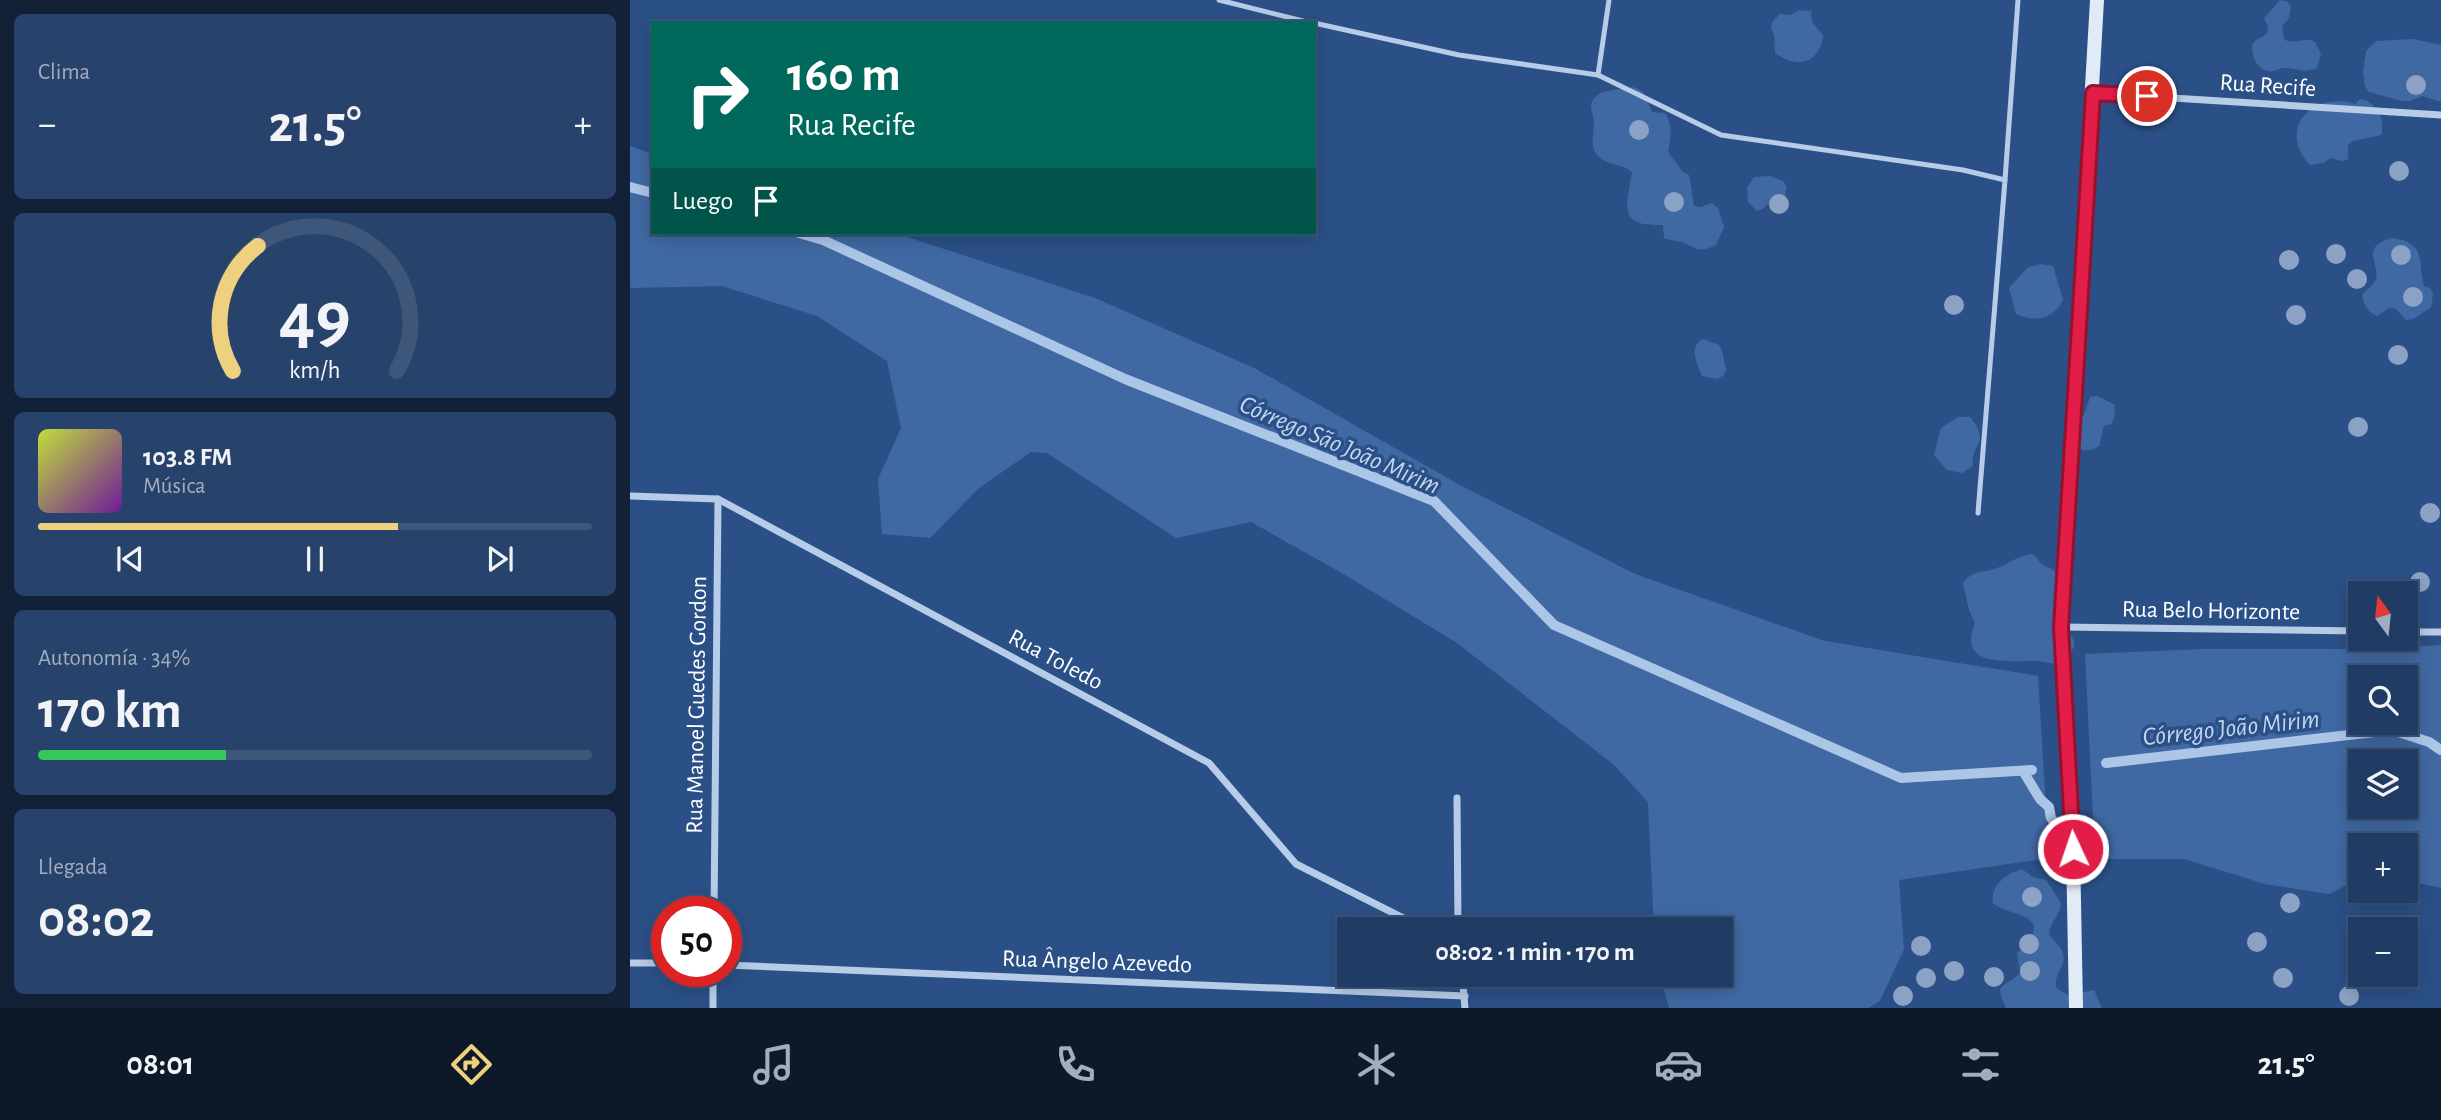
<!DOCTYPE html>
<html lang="es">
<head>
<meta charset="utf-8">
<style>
	:root { --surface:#203c65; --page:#28436b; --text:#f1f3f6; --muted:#a2adbf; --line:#3d5679; --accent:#eed17f }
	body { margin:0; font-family:"Alegreya Sans",sans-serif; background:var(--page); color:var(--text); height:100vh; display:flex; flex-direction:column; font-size:26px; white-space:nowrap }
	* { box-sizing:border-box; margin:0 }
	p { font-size:23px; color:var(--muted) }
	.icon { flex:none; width:38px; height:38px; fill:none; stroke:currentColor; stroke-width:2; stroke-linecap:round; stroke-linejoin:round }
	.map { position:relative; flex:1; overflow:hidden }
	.details { display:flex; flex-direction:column; gap:14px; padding:14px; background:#122138; width:630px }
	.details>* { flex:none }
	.hud { position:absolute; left:21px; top:21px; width:665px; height:214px; border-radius:0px; box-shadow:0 4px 18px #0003,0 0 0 2px var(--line); background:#00695c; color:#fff; overflow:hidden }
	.needle { width:46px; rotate:345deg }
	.fabs { position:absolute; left:1718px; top:581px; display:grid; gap:14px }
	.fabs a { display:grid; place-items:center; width:70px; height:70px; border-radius:0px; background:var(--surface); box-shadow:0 4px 18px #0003,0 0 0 2px var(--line); font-size:35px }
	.speed { position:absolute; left:21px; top:896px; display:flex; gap:14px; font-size:35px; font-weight:700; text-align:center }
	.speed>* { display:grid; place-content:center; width:91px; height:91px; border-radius:50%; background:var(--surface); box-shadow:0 4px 18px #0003,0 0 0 2px var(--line); line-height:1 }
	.speed .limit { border:10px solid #d22; background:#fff; color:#111 }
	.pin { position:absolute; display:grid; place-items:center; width:60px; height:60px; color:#fff; margin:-30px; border:4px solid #fff; border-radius:50%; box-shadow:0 2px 7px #0007 }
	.me { position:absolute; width:77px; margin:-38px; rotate:357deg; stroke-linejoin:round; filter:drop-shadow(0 0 5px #0008) }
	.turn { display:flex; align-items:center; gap:24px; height:147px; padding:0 21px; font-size:32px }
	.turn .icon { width:91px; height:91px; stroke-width:2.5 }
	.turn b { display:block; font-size:49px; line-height:60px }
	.then { display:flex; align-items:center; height:66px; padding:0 21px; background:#0003; gap:14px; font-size:26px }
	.big { font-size:52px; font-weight:700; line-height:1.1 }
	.details .widget { flex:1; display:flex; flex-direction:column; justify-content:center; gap:10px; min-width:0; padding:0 24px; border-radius:10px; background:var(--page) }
	.details .dial { align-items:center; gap:0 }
	.dial svg { height:182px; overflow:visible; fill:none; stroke:var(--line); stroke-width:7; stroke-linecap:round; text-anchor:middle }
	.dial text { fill:var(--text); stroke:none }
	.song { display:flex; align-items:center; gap:21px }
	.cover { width:84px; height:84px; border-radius:10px; background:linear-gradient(135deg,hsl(70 70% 55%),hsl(280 70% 35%)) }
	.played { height:7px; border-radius:4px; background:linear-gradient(90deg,var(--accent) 65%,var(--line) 65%) }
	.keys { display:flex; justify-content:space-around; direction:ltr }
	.heat { display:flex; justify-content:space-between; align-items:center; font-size:38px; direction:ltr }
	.charge { height:10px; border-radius:5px; background:linear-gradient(90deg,#34c759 34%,var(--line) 0) }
	.trip { position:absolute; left:707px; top:917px; width:396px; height:70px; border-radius:0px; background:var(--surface); box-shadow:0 4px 18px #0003,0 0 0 2px var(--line); font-weight:700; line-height:70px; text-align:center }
	.tab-bar { display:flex; height:112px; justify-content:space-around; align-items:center; background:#0d1828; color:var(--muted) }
	.tab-bar .icon { width:49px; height:49px }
	.tab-bar .selected { color:var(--accent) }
	.tab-bar b { font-size:32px; color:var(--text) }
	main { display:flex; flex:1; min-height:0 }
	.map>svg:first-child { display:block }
	.green { fill:#4069a3; fill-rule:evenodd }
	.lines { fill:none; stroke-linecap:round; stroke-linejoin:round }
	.stream { stroke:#acc6e8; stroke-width:10 }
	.lane { stroke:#b7cce8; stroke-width:5 }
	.street { stroke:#b7cce8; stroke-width:7 }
	.secondary { stroke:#e1eaf7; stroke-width:14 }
	.tree { fill:#8ca2c4 }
	.route-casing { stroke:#92132f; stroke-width:18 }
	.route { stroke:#e11d48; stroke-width:12 }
	.labels { text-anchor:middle; stroke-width:7; stroke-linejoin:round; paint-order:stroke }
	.street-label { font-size:24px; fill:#fff; stroke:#2b5087 }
	.water-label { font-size:26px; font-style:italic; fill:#c3d6ef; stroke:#2b5087 }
</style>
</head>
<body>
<main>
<section class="details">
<div class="widget"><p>Clima</p>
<div class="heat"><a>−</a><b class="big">21.5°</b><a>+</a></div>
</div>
<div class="widget dial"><svg viewBox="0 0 100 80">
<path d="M14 69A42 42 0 1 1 86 69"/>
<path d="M14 69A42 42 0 0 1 25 14" stroke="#eed17f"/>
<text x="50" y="56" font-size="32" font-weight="700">49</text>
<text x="50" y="72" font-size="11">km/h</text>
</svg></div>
<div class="widget">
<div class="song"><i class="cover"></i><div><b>103.8 FM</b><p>Música</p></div></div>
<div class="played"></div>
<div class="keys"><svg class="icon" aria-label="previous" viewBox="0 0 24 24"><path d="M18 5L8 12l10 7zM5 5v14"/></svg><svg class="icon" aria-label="pause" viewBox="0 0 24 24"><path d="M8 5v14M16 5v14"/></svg><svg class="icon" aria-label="next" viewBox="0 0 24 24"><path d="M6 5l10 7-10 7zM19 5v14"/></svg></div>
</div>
<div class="widget"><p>Autonomía · 34%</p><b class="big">170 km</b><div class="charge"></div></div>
<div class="widget"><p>Llegada</p><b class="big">08:02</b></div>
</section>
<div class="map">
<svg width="1811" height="1008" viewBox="0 0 1811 1008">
	<rect width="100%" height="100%" fill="#2b5087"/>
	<g class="green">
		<path d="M1650,0L1658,2L1661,7L1659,18L1652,26L1654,39C1664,46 1674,36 1685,42L1691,54L1687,68C1672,74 1669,68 1655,68C1649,68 1644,73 1638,71C1626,69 1622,56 1622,45L1626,40L1637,34L1638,27L1634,18Z"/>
		<path d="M1169,10L1181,11L1182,22L1193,35C1190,64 1167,69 1145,53L1144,36L1141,27L1143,21L1150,14L1160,15Z"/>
		<path d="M1783,39L1811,45V102L1793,96L1779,101H1772L1739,92L1735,86L1733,72L1736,51L1746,41Z"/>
		<path d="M1002,87C1015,89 1017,100 1022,112L1035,113C1043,126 1041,137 1038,152L1053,172L1059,175L1064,206L1070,207L1082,203L1088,208L1094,227L1086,245C1068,253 1068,249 1052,242C1046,240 1040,241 1034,238L1033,225C988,227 996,207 1002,172C993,164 981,166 972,159C958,149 964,137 964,123C964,111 955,104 969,94C978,89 992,90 1002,87Z"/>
		<path d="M1730,99C1746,101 1756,120 1751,135L1723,141L1718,145V159L1712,161L1700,158L1694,163L1680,165C1646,128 1683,91 1725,104Z"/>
		<path d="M0,146L23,154V233H265L465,298L624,368L828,484L1005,574L1195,641L1408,676L1419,858L1269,880L1274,949L1250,1001L1238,1008H1039L1030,975H1090V929H1024L1018,802L983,764L827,643L717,576L621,522L546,538L417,453L401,452L349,488L300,538L252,534L248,479L271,428L257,361L187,316L92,286L0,288Z"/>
		<path d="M1140,176L1153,181L1157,187L1154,200L1150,205L1137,204L1133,209L1127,211L1118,202L1117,188L1124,177Z"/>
		<path d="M1762,238C1798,243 1787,261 1794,286L1800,288L1803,294L1801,307L1783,319L1776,320L1766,309L1759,308L1747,316C1737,312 1734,305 1732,295C1736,289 1744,286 1746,279C1750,263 1729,247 1762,238Z"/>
		<path d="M1410,264L1423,266L1433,300C1423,319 1405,323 1386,314L1379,288L1397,268Z"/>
		<path d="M1073,339L1089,345L1092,351L1096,370L1093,376L1086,379L1072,376C1067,363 1058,347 1073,339Z"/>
		<path d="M1467,396L1485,405L1484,419L1481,424L1474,426L1469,446C1460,452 1452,452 1444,445L1443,426L1454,415L1460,397Z"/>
		<path d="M1328,417H1340C1362,444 1340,443 1343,466L1332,473L1317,470L1304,455L1311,428Z"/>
		<path d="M1402,554C1407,557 1409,562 1413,565C1416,567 1420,568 1423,570C1435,579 1433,597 1434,610C1434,615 1433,622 1435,626C1437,633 1445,637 1444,645C1443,651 1436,660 1431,662C1423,666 1413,660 1404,661C1376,661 1327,667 1345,623L1339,610L1333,583C1343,570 1351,573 1364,569C1379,565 1385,556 1402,554Z"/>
		<path d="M1811,645V888L1776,880V845H1731V878L1699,894L1635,884L1554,859H1465L1455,654L1574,649H1730ZM1731,677H1776V723H1731ZM1731,761H1776V807H1731Z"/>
		<path d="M1392,869L1403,877L1416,880L1431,903C1430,915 1420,922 1419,934C1423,941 1431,946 1433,953C1437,966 1424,971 1426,988L1438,995L1464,990L1472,1008H1376L1371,996L1370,989C1376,981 1385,980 1390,972L1387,953L1402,940L1404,925C1396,912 1374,913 1363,903C1360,885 1377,873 1392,869Z"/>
	</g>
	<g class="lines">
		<g class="stream">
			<path d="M0,187L23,193"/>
			<path d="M169,233L193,240L495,379L804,501L924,625L1271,778L1402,770"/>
			<path d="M1476,763L1762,730L1799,742L1811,750"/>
			<path d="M1393,771L1410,799L1419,807L1421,818L1441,845"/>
		</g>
		<g class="lane">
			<path d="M589,0L681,23"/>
			<path d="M684,23L829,55L968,75L979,0"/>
			<path d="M968,75L1091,135L1333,170L1375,180L1348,513"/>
			<path d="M1375,180L1388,0"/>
		</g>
		<g class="street">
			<path d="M1463,93L1811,115"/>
			<path d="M0,496L88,499L579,763L666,864L795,929"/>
			<path d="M1431,627L1731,631"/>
			<path d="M1776,632H1811"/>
			<path d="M827,798L828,929"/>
			<path d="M84,912L88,499"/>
			<path d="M0,963H37"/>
			<path d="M96,965L835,996"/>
			<path d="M832,975L835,1008"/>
			<path d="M83,1008V971"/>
		</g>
		<path class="secondary" d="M1446,1008L1443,849L1431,627L1467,0"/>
	</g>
	<g class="tree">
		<circle cx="1786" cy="85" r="10"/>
		<circle cx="1009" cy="130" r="10"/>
		<circle cx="1769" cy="171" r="10"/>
		<circle cx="1044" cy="202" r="10"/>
		<circle cx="1149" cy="204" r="10"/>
		<circle cx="1706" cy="254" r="10"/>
		<circle cx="1771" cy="255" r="10"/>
		<circle cx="1659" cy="260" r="10"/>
		<circle cx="1727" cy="279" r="10"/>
		<circle cx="1783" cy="297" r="10"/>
		<circle cx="1324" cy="305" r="10"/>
		<circle cx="1666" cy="315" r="10"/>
		<circle cx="1768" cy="355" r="10"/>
		<circle cx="1728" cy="427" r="10"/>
		<circle cx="1800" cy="513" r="10"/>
		<circle cx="1790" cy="582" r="10"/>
		<circle cx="1402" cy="897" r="10"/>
		<circle cx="1660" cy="903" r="10"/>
		<circle cx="1627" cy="942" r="10"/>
		<circle cx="1399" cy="944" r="10"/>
		<circle cx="1291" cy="946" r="10"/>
		<circle cx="1324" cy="971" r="10"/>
		<circle cx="1400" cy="971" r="10"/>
		<circle cx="1364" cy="977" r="10"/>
		<circle cx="1296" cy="978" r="10"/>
		<circle cx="1653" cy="978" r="10"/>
		<circle cx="1273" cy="996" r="10"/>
		<circle cx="1719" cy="996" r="10"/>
	</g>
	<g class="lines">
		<defs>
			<path id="route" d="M1443,849L1431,627L1463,93L1517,96"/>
		</defs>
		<use href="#route" class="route-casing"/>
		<use href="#route" class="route"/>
	</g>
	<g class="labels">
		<g class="street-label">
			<text transform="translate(1638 85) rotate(4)" y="8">Rua Recife</text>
			<text transform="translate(1581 610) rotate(1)" y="8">Rua Belo Horizonte</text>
			<text transform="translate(426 659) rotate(28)" y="8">Rua Toledo</text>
			<text transform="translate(66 705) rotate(-89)" y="8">Rua Manoel Guedes Gordon</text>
			<text transform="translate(467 961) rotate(2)" y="8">Rua Ângelo Azevedo</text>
		</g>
		<g class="water-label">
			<text transform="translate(710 444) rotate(23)" y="9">Córrego São João Mirim</text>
			<text transform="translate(1601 727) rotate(-6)" y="9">Córrego João Mirim</text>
		</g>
	</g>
</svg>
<div class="fabs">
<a><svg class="needle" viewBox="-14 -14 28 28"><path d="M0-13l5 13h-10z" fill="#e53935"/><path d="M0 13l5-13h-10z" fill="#a2adbf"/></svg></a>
<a><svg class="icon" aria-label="search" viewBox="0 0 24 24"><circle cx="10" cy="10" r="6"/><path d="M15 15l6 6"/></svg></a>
<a><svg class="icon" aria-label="layers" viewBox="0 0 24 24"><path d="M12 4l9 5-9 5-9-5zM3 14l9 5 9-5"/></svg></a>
<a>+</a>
<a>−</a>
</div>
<div class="speed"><div class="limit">50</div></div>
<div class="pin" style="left:1517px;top:96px;background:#d93025"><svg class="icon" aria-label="arrive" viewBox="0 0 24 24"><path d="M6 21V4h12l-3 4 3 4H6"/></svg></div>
<svg class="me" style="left:1443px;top:849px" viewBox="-20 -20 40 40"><circle r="17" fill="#e11d48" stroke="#fff" stroke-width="3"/><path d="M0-11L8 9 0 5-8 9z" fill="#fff"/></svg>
<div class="trip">08:02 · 1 min · 170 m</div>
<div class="hud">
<div class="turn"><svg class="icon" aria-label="right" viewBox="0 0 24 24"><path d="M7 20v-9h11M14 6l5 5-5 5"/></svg><div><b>160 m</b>Rua Recife</div></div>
<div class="then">Luego<svg class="icon" aria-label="arrive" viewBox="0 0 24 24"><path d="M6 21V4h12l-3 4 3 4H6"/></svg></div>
</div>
</div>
</main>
<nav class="tab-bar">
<b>08:01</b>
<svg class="icon selected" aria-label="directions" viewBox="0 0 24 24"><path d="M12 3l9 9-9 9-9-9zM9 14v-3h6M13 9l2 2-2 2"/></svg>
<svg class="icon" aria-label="music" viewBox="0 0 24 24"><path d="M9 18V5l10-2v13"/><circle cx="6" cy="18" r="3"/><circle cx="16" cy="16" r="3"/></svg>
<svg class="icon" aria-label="phone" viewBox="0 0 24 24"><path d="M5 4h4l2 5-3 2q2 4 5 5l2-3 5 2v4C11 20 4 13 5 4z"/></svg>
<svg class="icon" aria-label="climate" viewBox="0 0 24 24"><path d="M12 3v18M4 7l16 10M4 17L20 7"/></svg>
<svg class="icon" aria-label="car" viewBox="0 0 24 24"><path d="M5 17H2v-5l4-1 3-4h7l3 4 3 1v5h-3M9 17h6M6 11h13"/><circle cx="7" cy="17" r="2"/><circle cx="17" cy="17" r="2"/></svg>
<svg class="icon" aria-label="filters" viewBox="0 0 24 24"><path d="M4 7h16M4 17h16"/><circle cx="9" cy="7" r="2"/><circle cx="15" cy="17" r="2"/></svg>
<b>21.5°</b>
</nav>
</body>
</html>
